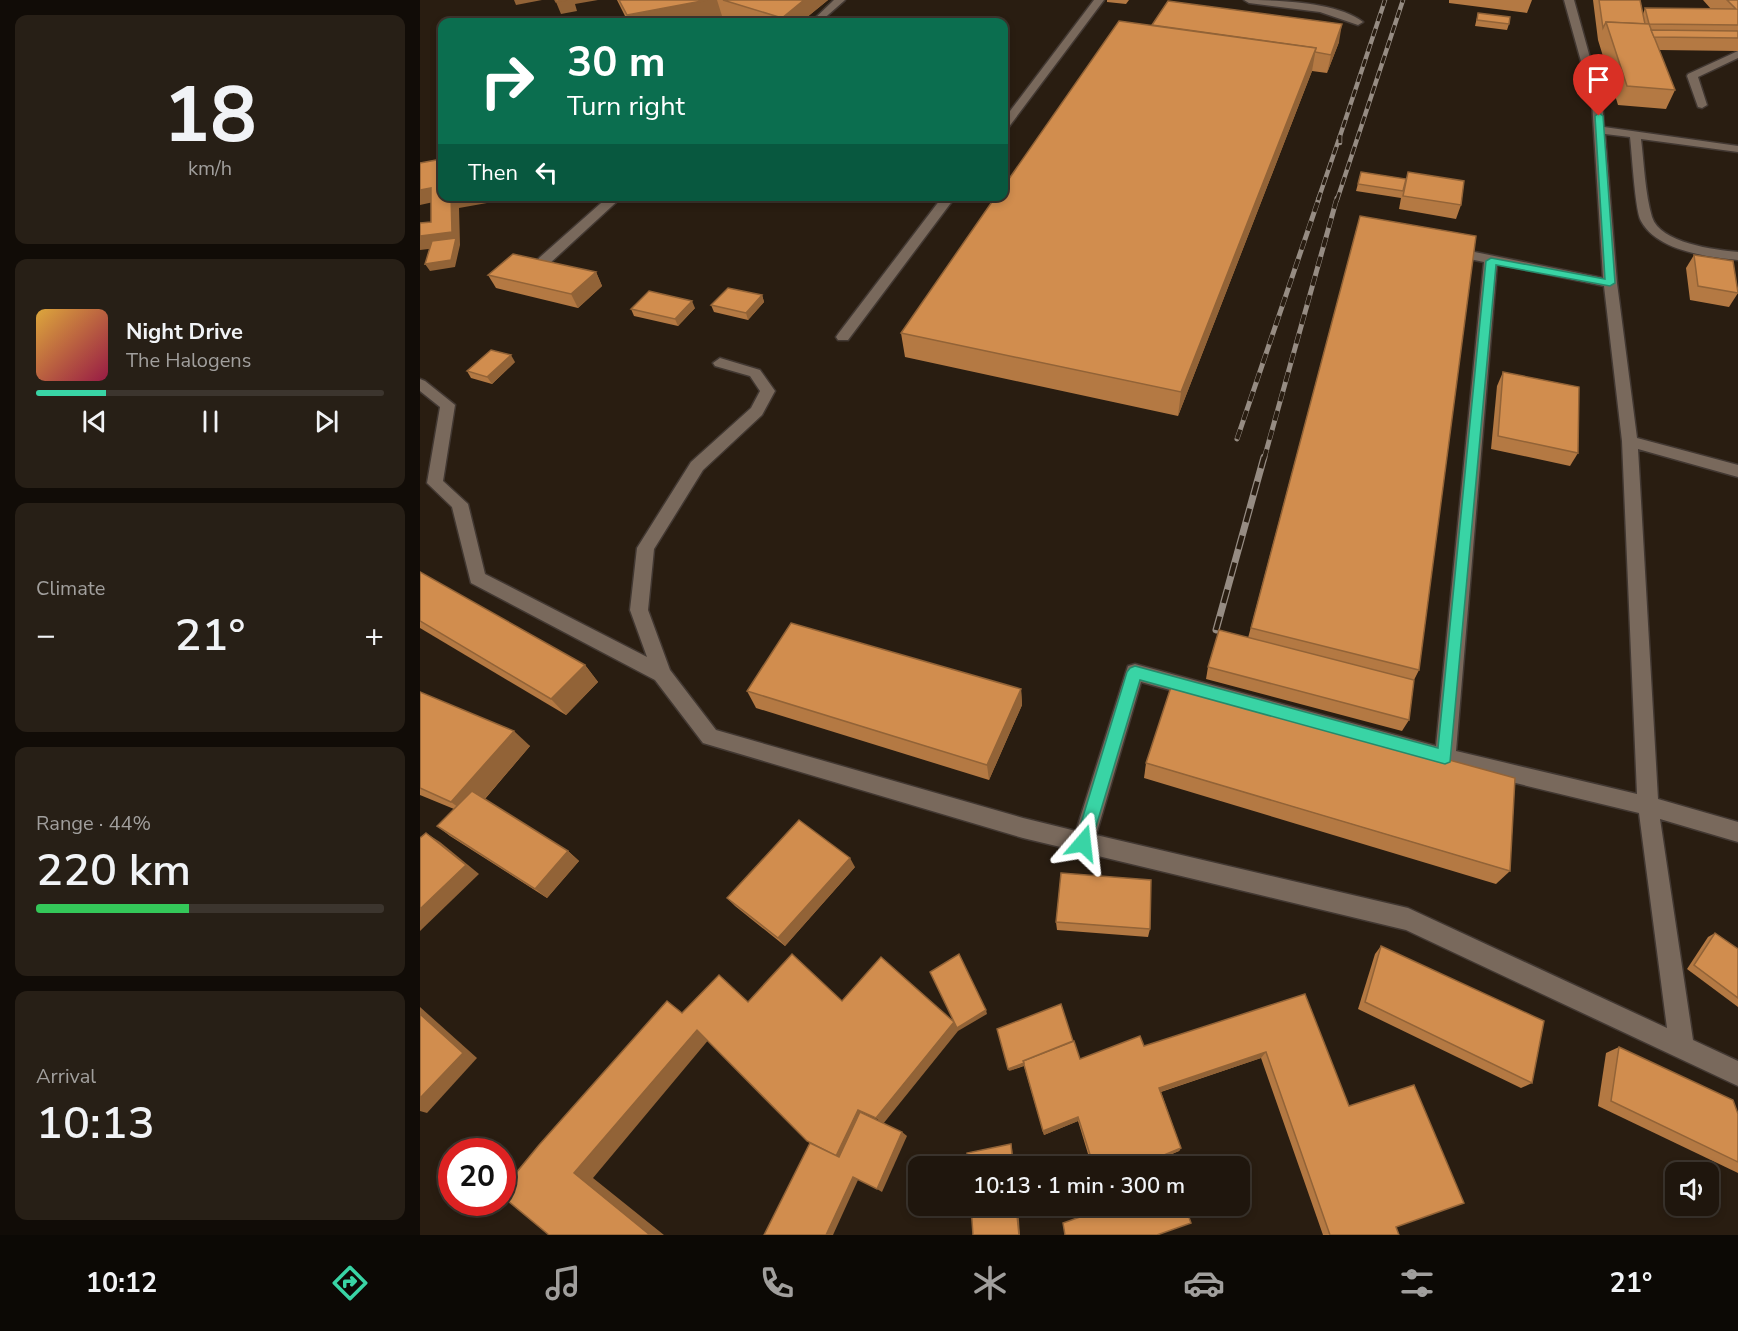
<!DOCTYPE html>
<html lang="en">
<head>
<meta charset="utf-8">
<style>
	:root { --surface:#1f160d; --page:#271f16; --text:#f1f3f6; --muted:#a19f9d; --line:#3c352e; --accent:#39d4a5 }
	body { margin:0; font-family:"Nunito Sans",sans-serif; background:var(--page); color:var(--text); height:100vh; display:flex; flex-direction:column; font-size:22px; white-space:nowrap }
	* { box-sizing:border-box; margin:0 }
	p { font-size:20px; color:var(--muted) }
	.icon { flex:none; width:33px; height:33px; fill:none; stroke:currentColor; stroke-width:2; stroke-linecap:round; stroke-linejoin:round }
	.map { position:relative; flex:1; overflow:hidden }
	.panel { display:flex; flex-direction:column; gap:15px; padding:15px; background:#110c07; width:420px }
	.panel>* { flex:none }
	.hud { position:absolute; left:18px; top:18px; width:570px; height:183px; border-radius:12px; box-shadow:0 3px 9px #0003,0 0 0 2px var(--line); background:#0b6e4f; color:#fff; overflow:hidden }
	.fabs { position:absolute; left:1245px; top:1162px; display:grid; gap:12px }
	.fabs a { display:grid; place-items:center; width:54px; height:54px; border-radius:12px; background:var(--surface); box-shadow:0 3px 9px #0003,0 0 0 2px var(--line); font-size:30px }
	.speed { position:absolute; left:18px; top:1138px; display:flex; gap:12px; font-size:30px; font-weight:700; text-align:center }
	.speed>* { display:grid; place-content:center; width:78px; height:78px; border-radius:50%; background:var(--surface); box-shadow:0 3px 9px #0003,0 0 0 2px var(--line); line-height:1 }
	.speed .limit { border:9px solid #d22; background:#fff; color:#111 }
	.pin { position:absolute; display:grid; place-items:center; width:51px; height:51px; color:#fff; margin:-62px -26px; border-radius:50% 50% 50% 0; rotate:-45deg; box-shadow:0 0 6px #0007 }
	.pin .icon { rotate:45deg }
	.me { position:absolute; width:66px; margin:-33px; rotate:17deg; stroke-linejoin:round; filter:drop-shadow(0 0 4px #0008) }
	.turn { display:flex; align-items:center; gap:21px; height:126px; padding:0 30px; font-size:27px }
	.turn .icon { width:78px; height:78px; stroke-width:2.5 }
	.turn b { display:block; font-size:42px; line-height:51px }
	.then { display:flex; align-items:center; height:57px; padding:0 30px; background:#0003; gap:12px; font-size:22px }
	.big { font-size:45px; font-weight:600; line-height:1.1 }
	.panel .widget { flex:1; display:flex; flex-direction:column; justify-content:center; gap:9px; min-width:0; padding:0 21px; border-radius:12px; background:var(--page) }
	.panel .dial { align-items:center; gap:0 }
	.dial b { font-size:78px; line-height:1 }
	.song { display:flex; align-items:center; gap:18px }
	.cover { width:72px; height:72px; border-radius:9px; background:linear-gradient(135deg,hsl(40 70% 55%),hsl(340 70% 35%)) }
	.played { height:6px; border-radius:3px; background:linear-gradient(90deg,var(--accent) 20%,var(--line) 20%) }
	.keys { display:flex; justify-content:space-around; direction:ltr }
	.heat { display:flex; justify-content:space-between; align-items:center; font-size:33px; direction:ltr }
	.charge { height:9px; border-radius:4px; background:linear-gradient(90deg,#34c759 44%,var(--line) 0) }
	.trip { position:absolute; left:488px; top:1156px; width:342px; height:60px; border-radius:12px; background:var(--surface); box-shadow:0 3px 9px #0003,0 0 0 2px var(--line); font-weight:600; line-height:60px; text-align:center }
	.tab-bar { display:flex; height:96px; justify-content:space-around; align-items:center; background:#0c0905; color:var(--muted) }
	.tab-bar .icon { width:42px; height:42px }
	.tab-bar .current { color:var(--accent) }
	.tab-bar b { font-size:27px; color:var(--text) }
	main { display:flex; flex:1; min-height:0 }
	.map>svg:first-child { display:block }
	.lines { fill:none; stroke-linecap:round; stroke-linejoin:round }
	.lane-casing { stroke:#423832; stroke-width:3 }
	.lane { fill:#79695c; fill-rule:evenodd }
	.rail-far2-casing { stroke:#968c83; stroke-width:4.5 }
	.rail-far1-casing { stroke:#968c83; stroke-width:5 }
	.rail-casing { stroke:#968c83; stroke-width:7 }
	.rail-far2 { stroke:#291d11; stroke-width:3; stroke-dasharray:8; stroke-linecap:butt }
	.rail-far1 { stroke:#291d11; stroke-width:4; stroke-dasharray:10; stroke-linecap:butt }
	.rail { stroke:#291d11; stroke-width:4.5; stroke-dasharray:14; stroke-linecap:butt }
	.wall { fill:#b47943 }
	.shaded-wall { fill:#926337 }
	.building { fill:#d18d4e; stroke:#926337; stroke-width:1.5 }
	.route { fill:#39d4a5; stroke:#258a6b; stroke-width:1.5 }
</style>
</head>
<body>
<main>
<section class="panel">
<div class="widget dial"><b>18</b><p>km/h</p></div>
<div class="widget">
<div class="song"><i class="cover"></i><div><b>Night Drive</b><p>The Halogens</p></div></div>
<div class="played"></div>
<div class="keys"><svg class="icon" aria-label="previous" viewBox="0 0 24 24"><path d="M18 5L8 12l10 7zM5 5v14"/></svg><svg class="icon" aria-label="pause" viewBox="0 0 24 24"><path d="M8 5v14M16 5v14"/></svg><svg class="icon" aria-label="next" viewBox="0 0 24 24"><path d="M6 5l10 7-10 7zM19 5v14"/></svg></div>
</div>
<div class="widget"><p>Climate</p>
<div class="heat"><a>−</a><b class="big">21°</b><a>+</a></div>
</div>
<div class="widget"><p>Range · 44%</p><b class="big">220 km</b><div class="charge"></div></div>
<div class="widget"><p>Arrival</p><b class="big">10:13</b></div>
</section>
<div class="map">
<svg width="1318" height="1235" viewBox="0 0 1318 1235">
	<rect width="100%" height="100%" fill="#291d11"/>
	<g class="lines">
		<defs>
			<g id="lane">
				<path d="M414,0H425L400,22H391Z"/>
				<path d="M674,0H684L588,128L584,129V119Z"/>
				<path d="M824,0C856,0 918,2 943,22L938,25L900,12L829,3Z"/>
				<path d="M1144,0H1154L1182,101L1184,127L1318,146V152L1221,139C1224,163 1225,194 1232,217C1240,243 1295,250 1318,252V260C1288,257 1237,251 1221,221C1215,211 1212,153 1210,137L1185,134L1197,283L1217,438L1318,465V477L1218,449L1238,799L1318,822V842L1240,819L1273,1040L1318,1061V1086L986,930L603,838L283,743L235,680L51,583L32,507L7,483L20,407L0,391V379L5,381L35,405L23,481L48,504L65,574L227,657L210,610L217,548L271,462L331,408L340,391L330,376L295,366L293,363L300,358L340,370L355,391L342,415L283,470L234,549L228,610L250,670L296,730L603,818L656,831L706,672L708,666L715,664L1016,746L1064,262L1025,254L1024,251L1030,247L1183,278L1172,101ZM1077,264L1184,286L1202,441L1217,794L1036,751ZM721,682L1025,766L1219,813L1247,1028L988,908L676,835Z"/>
				<path d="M1318,51V58L1278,77L1287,105L1282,108L1278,107L1267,76L1268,74Z"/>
				<path d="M189,196H203L129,264H119L118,261L119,258Z"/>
				<path d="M523,196H536L428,340H418L416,337L418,334Z"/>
			</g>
		</defs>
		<use href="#lane" class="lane-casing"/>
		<use href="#lane" class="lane"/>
		<defs>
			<g id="rail-far2">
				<path d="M920,143V136L965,0"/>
				<path d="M898,200L920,136"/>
				<path d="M917,200L983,0"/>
			</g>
			<g id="rail-far1">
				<path d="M817,439L899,198"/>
				<path d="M844,459L917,198"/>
			</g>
			<path id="rail" d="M796,630L844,457"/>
		</defs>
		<use href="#rail-far2" class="rail-far2-casing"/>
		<use href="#rail-far1" class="rail-far1-casing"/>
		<use href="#rail" class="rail-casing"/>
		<use href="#rail-far2" class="rail-far2"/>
		<use href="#rail-far1" class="rail-far1"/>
		<use href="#rail" class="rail"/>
	</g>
	<g class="wall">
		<path d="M197,0H408L381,22H323L302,16L267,22H208Z"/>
		<path d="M687,0H709L706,4L687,2Z"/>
		<path d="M1029,0H1112L1107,13L1029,3Z"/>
		<path d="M1173,0H1220L1223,14L1225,8L1291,9L1283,0H1318V51L1239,50L1255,90L1246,109L1198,105L1178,40Z"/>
		<path d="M1058,13L1089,24L1087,30L1055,26Z"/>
		<path d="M732,25L919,42L907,73L892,71L758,416L485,357L481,333Z"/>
		<path d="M941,172L986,179L1041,205L1036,219L979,209L981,198L936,191Z"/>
		<path d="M940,216L999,670L994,680L989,720L982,731L786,679L788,667L828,638Z"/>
		<path d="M1274,255L1318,293L1309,307L1270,300L1266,268Z"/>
		<path d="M176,272L182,286L158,308L76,288L68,275Z"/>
		<path d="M342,295L344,302L328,320L294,312L291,305Z"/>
		<path d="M275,308L258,326L214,316L211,309Z"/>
		<path d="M95,362L72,384L51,378L47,371Z"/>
		<path d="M1083,372L1158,453L1150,466L1071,449L1077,386Z"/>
		<path d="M0,572L165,665L178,682L146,715L0,628Z"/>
		<path d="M601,689L602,705L569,780L336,708L327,691Z"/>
		<path d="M0,692L110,746L65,799L148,851L159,861L127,898L30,836L17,826L34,809L0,795Z"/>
		<path d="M726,763L1090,871L1076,884L724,778Z"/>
		<path d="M435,867L365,946L315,906L307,898Z"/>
		<path d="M636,922L730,929L728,937L637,930Z"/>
		<path d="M1295,933L1318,949V1007L1267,969L1288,937Z"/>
		<path d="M961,946L1112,1083L1101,1088L938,1009L955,954Z"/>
		<path d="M885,994L979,1235H903L841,1058L741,1092L761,1148L759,1151L721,1167H672L658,1121L624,1135L604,1066L589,1071L653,1041L660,1059L724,1046Z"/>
		<path d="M1199,1047L1318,1114V1173L1178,1106L1186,1053Z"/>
	</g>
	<g class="shaded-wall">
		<path d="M94,0H122L96,5Z"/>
		<path d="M147,0H178L155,4L157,11L141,14L136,2Z"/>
		<path d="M287,0H297L302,16L267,22H210L207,15Z"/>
		<path d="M384,0H408L381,22H363L362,18Z"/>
		<path d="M922,24L919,42L907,73L911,55Z"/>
		<path d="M896,48L892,71L758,416L761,392Z"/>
		<path d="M587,86L588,99L584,104V90Z"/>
		<path d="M11,188L18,201L0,205V190Z"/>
		<path d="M31,196H66L67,203L39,208L40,245L35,267L10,271L5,264L34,246L0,250V236Z"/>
		<path d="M176,272L182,286L158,308L151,294Z"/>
		<path d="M342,295L344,302L328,320L326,313Z"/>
		<path d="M272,301L275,308L258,326L255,319Z"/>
		<path d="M91,355L95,362L72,384L67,377Z"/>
		<path d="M165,665L178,682L146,715L131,699Z"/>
		<path d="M601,689L602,705L569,780L567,765Z"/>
		<path d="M94,731L110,746L50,816L31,802Z"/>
		<path d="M6,833L20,842L59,874L0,931V909Z"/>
		<path d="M148,851L159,861L127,898L115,889Z"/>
		<path d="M430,858L435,867L365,946L358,938Z"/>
		<path d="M0,1007L57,1058L7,1113L0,1111Z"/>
		<path d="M566,1010L567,1014L538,1031L463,1124L456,1118L534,1022Z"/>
		<path d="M277,1030L290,1038L173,1178L244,1235H230L154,1173Z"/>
		<path d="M654,1044V1047L589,1071L588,1069Z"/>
		<path d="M846,1052L841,1058L737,1093L739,1088Z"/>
		<path d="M438,1110L446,1116L425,1161L416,1156Z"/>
		<path d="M658,1117V1121L624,1135L623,1131Z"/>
		<path d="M482,1132L487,1136L462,1192L457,1189Z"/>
		<path d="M591,1144L592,1148L594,1167H593Z"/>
		<path d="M761,1148L759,1151L721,1167H715Z"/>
		<path d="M433,1177L438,1180L413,1235H406Z"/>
		<path d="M596,1206H598L600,1235H599Z"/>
	</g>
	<g class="building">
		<path d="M135,0H147L136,2Z"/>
		<path d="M199,0H287L207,15Z"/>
		<path d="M303,0H384L362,18Z"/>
		<path d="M1179,0H1220L1225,24L1186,22L1183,28Z"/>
		<path d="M1307,0H1318V25L1229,24L1225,8L1316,9Z"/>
		<path d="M748,1L922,24L911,55L895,52L896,48L732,25Z"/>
		<path d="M1058,13L1090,17L1089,24L1057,20Z"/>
		<path d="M699,21L896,48L761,392L481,333L576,196H584V186Z"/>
		<path d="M1186,22L1229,24L1255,90L1207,86Z"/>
		<path d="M1231,30L1318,31V38L1234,37Z"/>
		<path d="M22,159V196H31L32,232L0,236V223L11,222V188L0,190V163Z"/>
		<path d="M941,172L986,179L983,191L938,184Z"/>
		<path d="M988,172L1044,181L1041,205L983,196Z"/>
		<path d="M940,216L1056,236L999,670L831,628Z"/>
		<path d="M36,238L31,260L5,264L12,241Z"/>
		<path d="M93,254L176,272L151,294L68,275Z"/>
		<path d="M1274,255L1313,261L1318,293L1278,286Z"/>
		<path d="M308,288L342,295L326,313L291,305Z"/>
		<path d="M229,291L272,301L255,319L211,309Z"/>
		<path d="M71,350L91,355L67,377L47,371Z"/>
		<path d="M1083,372L1159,387L1158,453L1078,436Z"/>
		<path d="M0,572L165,665L131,699L0,621Z"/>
		<path d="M371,623L601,689L567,765L327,691Z"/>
		<path d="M799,630L994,680L989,720L788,667Z"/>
		<path d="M752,684L1095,778L1090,871L726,763Z"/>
		<path d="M0,692L94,731L31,802L0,788Z"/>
		<path d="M52,791L148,851L115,889L17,826Z"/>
		<path d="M379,820L430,858L358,938L307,898Z"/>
		<path d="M6,833L46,865L0,909V838Z"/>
		<path d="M641,873L731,880L730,929L636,922Z"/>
		<path d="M1295,933L1318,949V998L1274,965Z"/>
		<path d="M961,946L1124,1021L1112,1083L945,1002Z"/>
		<path d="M372,954L422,1001L461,957L534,1022L456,1118L438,1110L416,1156L387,1141L277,1030L154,1173L230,1235H129L82,1196V1190L119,1145L247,1001L262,1013L299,975L328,1002Z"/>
		<path d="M539,954L566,1010L537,1028L510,972Z"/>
		<path d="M885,994L929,1106L994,1085L1044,1203L976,1227L979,1235H910L846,1052L739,1088L761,1148L715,1167H674L658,1117L623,1131L603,1061L654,1041L660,1059L720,1036L724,1046Z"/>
		<path d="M641,1004L653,1041L603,1061L604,1063L588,1069L577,1029Z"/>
		<path d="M0,1014L43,1053L0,1098Z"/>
		<path d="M1199,1047L1313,1100L1318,1114V1162L1191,1101Z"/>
		<path d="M440,1112L482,1132L457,1189L433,1177L406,1235H344L390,1143L419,1157Z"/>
		<path d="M591,1144L593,1167H548L547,1153Z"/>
		<path d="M551,1206H596L599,1235H553Z"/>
		<path d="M691,1206H765L771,1223L737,1235H645L643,1223Z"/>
	</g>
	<path class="route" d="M1179,113L1183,116L1195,283L1190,286L1076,265L1030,762L1025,764L720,680L671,843L669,848L663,850L657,848L655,843L707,672L710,668L715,666L1018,748L1066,261L1071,258L1185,279L1175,116Z"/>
</svg>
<div class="fabs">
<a><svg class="icon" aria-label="sound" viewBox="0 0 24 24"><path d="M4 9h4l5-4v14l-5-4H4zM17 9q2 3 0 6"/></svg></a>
</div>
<div class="speed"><div class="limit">20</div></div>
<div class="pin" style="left:1179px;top:116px;background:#d93025"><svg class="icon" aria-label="arrive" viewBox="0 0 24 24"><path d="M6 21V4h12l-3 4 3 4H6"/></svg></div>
<svg class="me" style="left:663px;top:843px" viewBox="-20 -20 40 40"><path d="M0-17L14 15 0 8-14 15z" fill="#39d4a5" stroke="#fff" stroke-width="4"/></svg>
<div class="trip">10:13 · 1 min · 300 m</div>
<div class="hud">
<div class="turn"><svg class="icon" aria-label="right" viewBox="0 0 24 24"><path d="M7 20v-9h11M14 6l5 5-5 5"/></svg><div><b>30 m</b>Turn right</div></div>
<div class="then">Then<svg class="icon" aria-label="left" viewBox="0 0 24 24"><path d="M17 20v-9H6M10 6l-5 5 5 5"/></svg></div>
</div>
</div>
</main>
<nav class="tab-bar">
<b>10:12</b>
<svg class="icon current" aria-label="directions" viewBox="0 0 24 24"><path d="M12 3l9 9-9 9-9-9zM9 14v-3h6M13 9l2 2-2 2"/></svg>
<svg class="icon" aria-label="music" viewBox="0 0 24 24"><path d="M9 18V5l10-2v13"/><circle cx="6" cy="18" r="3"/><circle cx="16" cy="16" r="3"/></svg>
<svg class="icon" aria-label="phone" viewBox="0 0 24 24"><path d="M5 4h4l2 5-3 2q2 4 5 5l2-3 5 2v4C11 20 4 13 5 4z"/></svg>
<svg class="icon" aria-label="climate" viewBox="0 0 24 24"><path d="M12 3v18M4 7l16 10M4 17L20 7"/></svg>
<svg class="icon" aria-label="car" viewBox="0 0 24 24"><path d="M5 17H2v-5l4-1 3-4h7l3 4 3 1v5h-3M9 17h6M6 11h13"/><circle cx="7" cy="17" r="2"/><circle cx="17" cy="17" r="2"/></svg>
<svg class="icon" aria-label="filters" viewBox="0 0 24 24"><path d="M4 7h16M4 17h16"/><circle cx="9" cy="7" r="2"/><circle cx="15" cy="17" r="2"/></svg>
<b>21°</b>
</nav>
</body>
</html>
